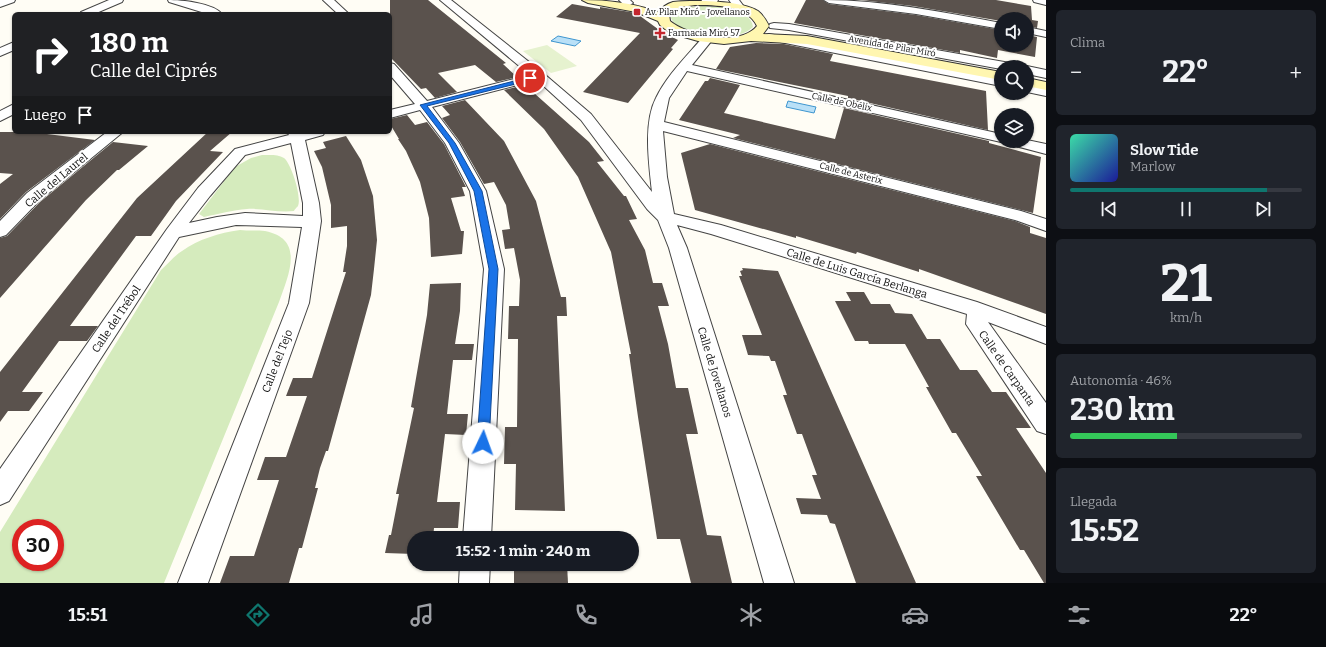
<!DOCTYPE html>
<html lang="es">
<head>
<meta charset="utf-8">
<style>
	:root { --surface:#171b24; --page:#20242c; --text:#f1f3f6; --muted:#9ea1a6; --line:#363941; --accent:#0f766e }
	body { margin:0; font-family:Bitter,serif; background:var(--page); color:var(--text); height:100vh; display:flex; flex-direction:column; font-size:15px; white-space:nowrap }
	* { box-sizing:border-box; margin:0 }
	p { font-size:13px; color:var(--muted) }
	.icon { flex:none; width:22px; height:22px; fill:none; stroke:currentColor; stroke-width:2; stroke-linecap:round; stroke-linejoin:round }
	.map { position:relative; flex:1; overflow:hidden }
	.sheet { display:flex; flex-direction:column; gap:10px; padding:10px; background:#0d0f14; width:280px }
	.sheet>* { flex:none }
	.top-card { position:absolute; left:12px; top:12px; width:380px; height:122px; border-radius:6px; box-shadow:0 1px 3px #0004; background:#202124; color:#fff; overflow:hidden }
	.tools { position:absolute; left:994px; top:12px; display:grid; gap:8px }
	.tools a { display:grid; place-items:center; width:40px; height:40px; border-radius:50%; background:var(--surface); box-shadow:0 1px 3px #0004; font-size:20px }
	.speed { position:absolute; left:12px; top:519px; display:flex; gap:8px; font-size:20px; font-weight:700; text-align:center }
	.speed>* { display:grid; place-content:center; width:52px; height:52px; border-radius:50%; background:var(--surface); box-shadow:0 1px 3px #0004; line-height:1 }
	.speed .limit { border:6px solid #d22; background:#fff; color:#111 }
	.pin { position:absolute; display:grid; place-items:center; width:34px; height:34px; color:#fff; margin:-17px; border:2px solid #fff; border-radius:50%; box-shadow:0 1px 4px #0007 }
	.me { position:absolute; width:44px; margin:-22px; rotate:3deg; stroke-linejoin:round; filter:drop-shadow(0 0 3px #0008) }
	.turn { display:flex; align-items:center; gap:14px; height:84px; padding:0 12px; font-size:18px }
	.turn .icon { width:52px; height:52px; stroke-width:2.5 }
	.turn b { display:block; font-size:28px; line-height:34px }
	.then { display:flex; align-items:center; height:38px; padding:0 12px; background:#0003; gap:8px; font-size:15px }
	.big { font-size:30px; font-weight:700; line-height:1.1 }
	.sheet .widget { flex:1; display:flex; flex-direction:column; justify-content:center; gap:6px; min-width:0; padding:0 14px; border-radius:6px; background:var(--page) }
	.sheet .dial { align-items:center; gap:0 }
	.dial b { font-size:52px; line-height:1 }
	.song { display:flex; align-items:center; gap:12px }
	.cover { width:48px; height:48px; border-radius:6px; background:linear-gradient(135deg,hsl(160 70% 55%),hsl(240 70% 35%)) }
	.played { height:4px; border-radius:2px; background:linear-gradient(90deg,var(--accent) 85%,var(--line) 85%) }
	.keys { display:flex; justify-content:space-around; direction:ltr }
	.heat { display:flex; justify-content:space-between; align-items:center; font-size:22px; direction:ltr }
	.charge { height:6px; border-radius:3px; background:linear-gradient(90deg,#34c759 46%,var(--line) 0) }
	.trip { position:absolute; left:407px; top:531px; width:232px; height:40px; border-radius:20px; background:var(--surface); box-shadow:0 1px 3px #0004; font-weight:700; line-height:40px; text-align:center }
	.tab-bar { display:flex; height:64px; justify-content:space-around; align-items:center; background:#090b0e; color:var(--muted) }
	.tab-bar .icon { width:28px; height:28px }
	.tab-bar .on { color:var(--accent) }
	.tab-bar b { font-size:18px; color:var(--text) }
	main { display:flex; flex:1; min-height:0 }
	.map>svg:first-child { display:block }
	.green { fill:#d5ebbd; fill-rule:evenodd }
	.pitch { fill:#e6f2cf }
	.water { fill:#b9e0f7; stroke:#3f96cf }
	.building { fill:#5a524d }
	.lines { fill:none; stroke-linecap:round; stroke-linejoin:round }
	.street-casing { stroke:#444; stroke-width:2 }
	.secondary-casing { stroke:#333; stroke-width:2 }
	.street { fill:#fff; fill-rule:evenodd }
	.secondary { fill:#fff6b0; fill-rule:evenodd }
	.route { fill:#1a73e8; stroke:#114b97 }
	.poi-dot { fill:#c4262e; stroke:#fff; stroke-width:1.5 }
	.labels { text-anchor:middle; stroke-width:4; stroke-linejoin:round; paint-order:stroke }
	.far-poi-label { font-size:9px; fill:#111; stroke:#fff; text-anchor:start }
	.far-street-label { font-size:9px; fill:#111; stroke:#fff }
	.street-label { font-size:11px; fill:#111; stroke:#fff }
</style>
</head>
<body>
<main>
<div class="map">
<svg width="1046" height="583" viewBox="0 0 1046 583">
	<rect width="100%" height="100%" fill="#fffdf5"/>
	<g class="green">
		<path d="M702,6C717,6 752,9 753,27C738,43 680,40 671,18C677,7 691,7 702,6Z"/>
		<path d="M262,155C269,155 278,154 284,158C291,163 302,197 298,206C298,206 294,210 294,211C278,213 263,208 247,209C233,210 218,214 204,217L199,214L235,167L251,158Z"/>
		<path d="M240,230C248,231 257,230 265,231C306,239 288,276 279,302L164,583H0V532L161,270C168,264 174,256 182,251C199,239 219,233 240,230ZM21,528H55V562H21Z"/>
	</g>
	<path class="pitch" d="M547,45L577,66L551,73L523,51Z"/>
	<g class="water">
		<path d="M558,36L581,41L575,46L551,41Z"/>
		<path d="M788,101L816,107L814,113L786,107Z"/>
	</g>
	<g class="building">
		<path d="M390,0H428L506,63L503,64L517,77L496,82L475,65L438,73L457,92L435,98L426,88L421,89L390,57Z"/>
		<path d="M806,0H823L829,4L916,15L1001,30V45H1027V35L1037,37L1035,57L998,50L997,58L960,50V53L794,23Z"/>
		<path d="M861,0H996L1031,6L1032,20L1038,21L1037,28L1027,26V19H1001V21L913,6Z"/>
		<path d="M572,4L600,9V7L636,13L662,32L678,40L671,48L673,49L628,103L583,92L640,33L556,17Z"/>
		<path d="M756,43L784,44L833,54L830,61L986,91L988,130L848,98V96L716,69L730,47Z"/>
		<path d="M710,78L740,85L724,113L835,139L844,108L989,141V143L1041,157L1033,213L733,138L740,135L679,120L705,81H708Z"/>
		<path d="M525,85L589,142L604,161L597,162L624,196H626L637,219L629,220L645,250L653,283H662L669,306H658L668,344L676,388H688L698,434H686L707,535L721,536L732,583H691L680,539H657L638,417L629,354H631L611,252L578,177L544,129L504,90Z"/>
		<path d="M465,100L504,141L536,201L561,297H566L567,316H557L565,511L515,510L516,464H504L505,427H517L518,339H508L509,306H519L520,280L514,248L505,249L502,230L510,229L506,205L494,182L484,184L460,142L442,118L450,115L442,106Z"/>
		<path d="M407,115L415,125L427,122L444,144L466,187H462L465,196L451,198L461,231H464L462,254L431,257L429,218L420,182L406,151L398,139H399L390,124V119Z"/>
		<path d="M0,132H31L95,140L26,192L0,219V184L13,174L0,173Z"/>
		<path d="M208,132H232L210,151L223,152L176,201L151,236H136L70,326H98L87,341H59L22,392H43L29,411H8L0,422V372L137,198Z"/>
		<path d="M346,136L361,160L373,196L377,240L374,269L371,295L328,451H326L320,468L315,488H318L302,548H299L289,583H220L230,556H254L279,480H257L265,457H286L307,396H286L293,378H312L346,272H343L347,246V226L331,228V205L322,167L314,151L326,148L323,142Z"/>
		<path d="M113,142L148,146L119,170H117L86,200L0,298V238L7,236L40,202Z"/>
		<path d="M710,144L1015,221L1030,227V233L1046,238V314L919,269V272L857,252L856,254L796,236V238L695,210L681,153Z"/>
		<path d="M742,268L778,271L916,583H856L835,524L830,523L827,515L801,514L796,498L821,499L812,475H817L802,434H797L783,395H787L775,361H771L769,356L748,355L742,335H762L739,276H742L740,271L743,270Z"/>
		<path d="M461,283L460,311L455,344H474L472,360H453L447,414H468L466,435L445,434L437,502H460L458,528H434L433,538H414V554L385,553L389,535H391L399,494H396L414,408L411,407L427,315L430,284Z"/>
		<path d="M846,292H864L871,304H890L895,313L912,314L927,339H940L960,370H977L992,392H1006L1031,428H1016L1046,473V583H1044L1024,550H1020L976,476H982L956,433H952L926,387H929L905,344H869L868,341H855L835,301H851Z"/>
		<path d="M514,564H567L568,583H514Z"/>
	</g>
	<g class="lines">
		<defs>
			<g id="street">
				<path d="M0,0H15L14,2L0,7Z"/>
				<path d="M109,0H123L122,2L94,14H80L81,12Z"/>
				<path d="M168,0C182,0 213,3 222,14H208L169,2Z"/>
				<path d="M323,0H334L349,14H338Z"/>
				<path d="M440,0H451L543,73L591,114L652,192C649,164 643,123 656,98C667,75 687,56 703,37H711L713,39L692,65L1001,134V141L1027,140L1046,144V154L1008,144L1006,141L1001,142L687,71L669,98L664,122L1021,211L1046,219V231L1015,220L663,131L667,177L674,214L721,225L977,302L1046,327V344L988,322L1046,403V434L1037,431L970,330L966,324L967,314L711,234L677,225L687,248L794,583H764L669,248L658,220L647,209L581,120L537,80L432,107L459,143L486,191L504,269L491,538H463L484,269L470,191L445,143L420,110L390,118V110L415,104L390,75V63L394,64L427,101L530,75Z"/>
				<path d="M619,0H630L633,3L628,6L624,5Z"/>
				<path d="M702,0H718L717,2L706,5L702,4L701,2Z"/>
				<path d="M729,0H739L745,8L744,10H736Z"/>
				<path d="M824,0C884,0 942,12 1001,23V29L916,14L829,3Z"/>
				<path d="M1033,0H1046V5L1034,2Z"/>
				<path d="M774,23L789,24L1010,63L1014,64L1016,67H1001V69L789,30L770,28L769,26L770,24Z"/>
				<path d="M1027,27L1046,31V37L1027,33Z"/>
				<path d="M769,34L1001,78V86L765,39L763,37L765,35Z"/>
				<path d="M14,42V50L0,56V48Z"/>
				<path d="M1027,66L1046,70V78L1027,74V67H1024Z"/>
				<path d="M1027,84L1046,88V96L1027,92Z"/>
				<path d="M14,104V114L0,121V111Z"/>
				<path d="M107,132H123L39,201L6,235L0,237V221L27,193Z"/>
				<path d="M287,132H325L323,135L305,140L319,203L321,221L309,303L208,583H178L289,303L302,227L236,225L179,237L9,501L0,505V469L167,229L198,188L235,149L289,135ZM291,143L303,203V216L245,213L217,217L189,223L210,196L245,155Z"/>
				<path d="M460,564H490L489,583H459Z"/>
			</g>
			<g id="secondary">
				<path d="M582,0C609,0 633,3 658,12C662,7 667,4 673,2C693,0 741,0 758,11C763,15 766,20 769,26L763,34L807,36L1001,72V80L807,44L751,41L724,44L698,41L670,33L660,25L658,21L636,12L588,3ZM695,5C715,5 747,5 757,26C740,47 688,36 670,21L669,14L681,7Z"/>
				<path d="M1027,78L1046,82V90L1027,86Z"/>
			</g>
		</defs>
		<use href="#street" class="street-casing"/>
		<use href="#secondary" class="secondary-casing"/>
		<use href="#street" class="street"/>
		<use href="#secondary" class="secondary"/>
	</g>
	<path class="route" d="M530,77L533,78L532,80L427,106L455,143L482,191L498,269L489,443L487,447L483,448L479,447L477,443L489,269L474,191L449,143L420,105Z"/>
	<g class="poi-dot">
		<rect x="633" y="8" width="8" height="8" rx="2"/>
		<path d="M658 27h4v4h4v4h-4v4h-4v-4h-4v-4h4z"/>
	</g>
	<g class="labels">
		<g class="far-poi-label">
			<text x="645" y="15">Av. Pilar Miró - Jovellanos</text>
			<text x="668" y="36">Farmacia Miró 57</text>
		</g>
		<g class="far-street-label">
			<text transform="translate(892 46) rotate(10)" y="3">Avenida de Pilar Miró</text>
			<text transform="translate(842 102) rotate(12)" y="3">Calle de Obélix</text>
			<text transform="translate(851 173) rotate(14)" y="3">Calle de Asterix</text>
		</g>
		<g class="street-label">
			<text transform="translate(56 180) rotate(-40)" y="4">Calle del Laurel</text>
			<text transform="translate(857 273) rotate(17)" y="4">Calle de Luis García Berlanga</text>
			<text transform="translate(116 319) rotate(-56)" y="4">Calle del Trébol</text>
			<text transform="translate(277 361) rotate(-69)" y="4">Calle del Tejo</text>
			<text transform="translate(1007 368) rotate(55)" y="4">Calle de Carpanta</text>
			<text transform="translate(715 372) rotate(73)" y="4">Calle de Jovellanos</text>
		</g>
	</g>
</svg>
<div class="tools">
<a><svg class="icon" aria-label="sound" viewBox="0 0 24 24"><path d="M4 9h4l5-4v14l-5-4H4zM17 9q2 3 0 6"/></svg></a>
<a><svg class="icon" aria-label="search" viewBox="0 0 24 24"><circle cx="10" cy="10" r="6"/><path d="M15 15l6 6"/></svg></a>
<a><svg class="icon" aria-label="layers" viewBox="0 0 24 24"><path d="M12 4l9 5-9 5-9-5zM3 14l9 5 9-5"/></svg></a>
</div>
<div class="speed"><div class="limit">30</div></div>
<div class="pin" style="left:530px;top:78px;background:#d93025"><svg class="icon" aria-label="arrive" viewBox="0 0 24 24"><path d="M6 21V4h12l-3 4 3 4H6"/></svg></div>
<svg class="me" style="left:483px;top:443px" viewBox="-20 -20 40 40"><circle r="19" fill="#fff"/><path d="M0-13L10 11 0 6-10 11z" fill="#1a73e8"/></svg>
<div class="trip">15:52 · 1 min · 240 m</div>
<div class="top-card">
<div class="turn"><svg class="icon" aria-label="right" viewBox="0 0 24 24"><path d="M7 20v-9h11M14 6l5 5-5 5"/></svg><div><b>180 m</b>Calle del Ciprés</div></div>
<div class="then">Luego<svg class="icon" aria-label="arrive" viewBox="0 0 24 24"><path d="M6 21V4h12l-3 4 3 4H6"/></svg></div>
</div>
</div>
<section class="sheet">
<div class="widget"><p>Clima</p>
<div class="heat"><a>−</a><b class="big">22°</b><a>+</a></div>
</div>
<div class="widget">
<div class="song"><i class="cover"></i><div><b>Slow Tide</b><p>Marlow</p></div></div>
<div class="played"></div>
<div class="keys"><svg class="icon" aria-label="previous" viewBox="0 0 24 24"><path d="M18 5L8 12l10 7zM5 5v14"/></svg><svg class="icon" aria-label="pause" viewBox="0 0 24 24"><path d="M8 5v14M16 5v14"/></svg><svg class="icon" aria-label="next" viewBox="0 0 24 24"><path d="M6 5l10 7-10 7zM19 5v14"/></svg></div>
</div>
<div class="widget dial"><b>21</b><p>km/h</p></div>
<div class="widget"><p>Autonomía · 46%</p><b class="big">230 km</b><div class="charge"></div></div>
<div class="widget"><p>Llegada</p><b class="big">15:52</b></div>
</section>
</main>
<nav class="tab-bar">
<b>15:51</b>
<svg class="icon on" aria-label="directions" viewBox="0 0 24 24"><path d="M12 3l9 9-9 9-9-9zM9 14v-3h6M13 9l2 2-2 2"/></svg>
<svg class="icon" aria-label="music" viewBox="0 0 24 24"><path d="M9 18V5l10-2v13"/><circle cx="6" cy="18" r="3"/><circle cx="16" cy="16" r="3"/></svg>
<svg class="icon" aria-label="phone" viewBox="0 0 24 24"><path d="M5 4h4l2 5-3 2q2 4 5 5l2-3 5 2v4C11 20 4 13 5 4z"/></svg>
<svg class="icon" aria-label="climate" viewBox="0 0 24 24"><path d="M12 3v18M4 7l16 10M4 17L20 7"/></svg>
<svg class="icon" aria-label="car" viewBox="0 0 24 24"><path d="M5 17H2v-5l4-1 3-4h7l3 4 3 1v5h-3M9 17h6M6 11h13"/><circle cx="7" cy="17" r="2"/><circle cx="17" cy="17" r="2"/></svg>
<svg class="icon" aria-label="filters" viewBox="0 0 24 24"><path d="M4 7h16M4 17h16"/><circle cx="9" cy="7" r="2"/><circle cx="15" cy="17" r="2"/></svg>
<b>22°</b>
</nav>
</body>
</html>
